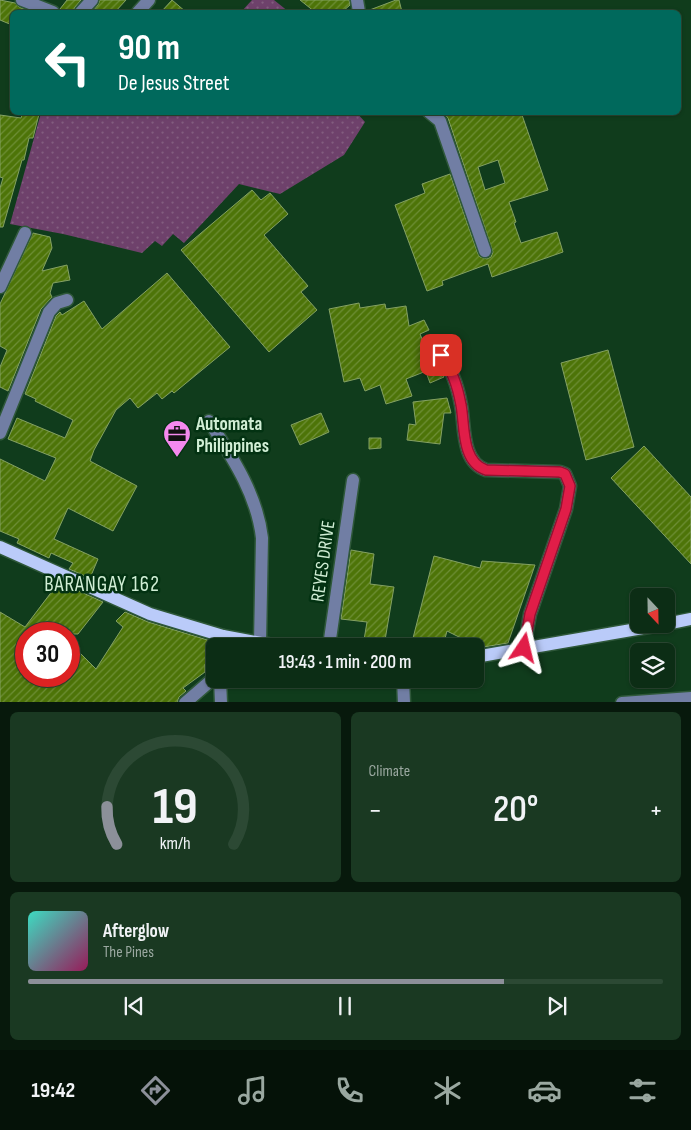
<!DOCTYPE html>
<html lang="en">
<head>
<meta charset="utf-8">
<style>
	:root { --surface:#0c2d15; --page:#1a3922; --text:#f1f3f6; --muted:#9aa8a0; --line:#2c4934; --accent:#8c9099 }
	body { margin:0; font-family:"Sofia Sans Condensed",sans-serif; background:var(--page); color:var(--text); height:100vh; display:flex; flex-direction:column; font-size:19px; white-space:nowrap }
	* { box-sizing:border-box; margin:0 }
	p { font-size:16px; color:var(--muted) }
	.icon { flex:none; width:28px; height:28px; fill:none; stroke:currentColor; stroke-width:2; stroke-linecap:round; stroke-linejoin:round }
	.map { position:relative; height:702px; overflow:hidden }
	.details { display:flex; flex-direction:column; gap:10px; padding:10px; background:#07190c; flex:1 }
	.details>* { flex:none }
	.top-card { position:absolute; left:10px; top:10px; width:671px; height:105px; border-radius:8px; box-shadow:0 1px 4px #0004,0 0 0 1px var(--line); background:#00695c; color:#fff; overflow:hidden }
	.needle { width:32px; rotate:158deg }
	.fabs { position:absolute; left:630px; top:588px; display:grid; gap:10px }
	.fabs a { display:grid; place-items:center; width:45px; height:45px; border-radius:8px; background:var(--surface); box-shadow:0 1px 4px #0004,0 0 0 1px var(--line); font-size:25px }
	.speed { position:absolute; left:15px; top:622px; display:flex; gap:10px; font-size:25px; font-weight:700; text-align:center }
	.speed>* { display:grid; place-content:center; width:65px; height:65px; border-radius:50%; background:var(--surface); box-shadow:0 1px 4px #0004,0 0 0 1px var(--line); line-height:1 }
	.speed .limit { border:8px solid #d22; background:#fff; color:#111 }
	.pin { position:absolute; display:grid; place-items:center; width:42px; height:42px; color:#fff; margin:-21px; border-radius:10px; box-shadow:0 2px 8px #0006 }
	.me { position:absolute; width:55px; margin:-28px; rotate:10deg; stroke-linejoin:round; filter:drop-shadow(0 0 4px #0008) }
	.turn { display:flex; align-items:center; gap:18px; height:105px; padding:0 25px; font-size:22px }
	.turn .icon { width:65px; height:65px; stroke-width:2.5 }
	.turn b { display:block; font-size:35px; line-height:42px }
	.big { font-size:38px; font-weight:600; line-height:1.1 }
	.details .card { flex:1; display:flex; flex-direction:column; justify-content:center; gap:8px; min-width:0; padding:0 18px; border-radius:8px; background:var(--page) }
	.details .dial { align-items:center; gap:0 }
	.dial svg { height:130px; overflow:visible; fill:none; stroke:var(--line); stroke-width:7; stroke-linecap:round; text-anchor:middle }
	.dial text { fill:var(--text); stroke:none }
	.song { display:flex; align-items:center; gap:15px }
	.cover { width:60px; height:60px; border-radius:8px; background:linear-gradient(135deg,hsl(170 70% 55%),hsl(330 70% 35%)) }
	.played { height:5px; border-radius:2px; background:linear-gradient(90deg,var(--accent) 75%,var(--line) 75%) }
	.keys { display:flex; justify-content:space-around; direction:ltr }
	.heat { display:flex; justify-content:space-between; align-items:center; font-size:28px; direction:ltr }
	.details .tiles { flex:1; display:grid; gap:10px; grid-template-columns:1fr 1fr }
	.card:last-child { grid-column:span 2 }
	.trip { position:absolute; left:206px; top:638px; width:278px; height:50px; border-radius:8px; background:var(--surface); box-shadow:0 1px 4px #0004,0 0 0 1px var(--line); font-weight:600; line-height:50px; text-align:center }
	.tabs { display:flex; height:80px; justify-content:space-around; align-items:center; background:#051208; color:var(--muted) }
	.tabs .icon { width:35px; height:35px }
	.tabs .on { color:var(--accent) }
	.tabs b { font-size:22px; color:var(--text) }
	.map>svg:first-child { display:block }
	.grass { fill:url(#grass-dots) }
	.building { fill:url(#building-hatch); stroke:#84a163; fill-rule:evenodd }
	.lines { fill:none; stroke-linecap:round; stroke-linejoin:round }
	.minor-casing { stroke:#2f583a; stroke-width:15 }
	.major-casing { stroke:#2f583a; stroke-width:15 }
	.minor { stroke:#717ea4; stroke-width:12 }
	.major { stroke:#bacbf9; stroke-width:12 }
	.route-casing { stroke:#92132f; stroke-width:12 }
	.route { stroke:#e11d48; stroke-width:9 }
	.labels { text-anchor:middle; stroke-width:5; stroke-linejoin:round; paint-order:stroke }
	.poi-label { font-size:19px; font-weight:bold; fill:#d1eed5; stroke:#033212; text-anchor:start }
	.street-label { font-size:19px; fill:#d1eed5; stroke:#033212 }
	.quarter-label { font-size:21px; letter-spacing:1px; fill:#d1eed5; stroke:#033212 }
</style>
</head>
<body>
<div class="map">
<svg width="691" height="703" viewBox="0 0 691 703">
	<defs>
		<pattern id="grass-dots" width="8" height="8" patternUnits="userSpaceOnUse" patternTransform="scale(1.25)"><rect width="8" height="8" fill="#6e416b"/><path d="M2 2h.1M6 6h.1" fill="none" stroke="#825d7f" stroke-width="1.8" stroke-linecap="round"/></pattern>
		<pattern id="building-hatch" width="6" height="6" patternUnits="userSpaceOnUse" patternTransform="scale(1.25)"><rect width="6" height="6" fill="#4d7408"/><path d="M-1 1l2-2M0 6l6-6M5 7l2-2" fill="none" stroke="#6e8f37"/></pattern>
	</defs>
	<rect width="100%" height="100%" fill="#103c1c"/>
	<g class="grass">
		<path d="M252,0H274L289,12H241Z"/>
		<path d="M356,112L365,122L344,155L280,194L239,184L184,243L173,234L162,246L155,241L142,253L63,234L10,224L41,113Z"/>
	</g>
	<g class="building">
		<path d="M0,0L15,3L19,7L32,12H12V25L0,20Z"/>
		<path d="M67,0H81L75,7L73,12H61L60,9Z"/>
		<path d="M100,0H126L115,12H92L98,5Z"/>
		<path d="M172,0L186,12H161Z"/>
		<path d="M300,0H349L350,5L342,12H315Z"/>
		<path d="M396,0H399L402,12H367V11Z"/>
		<path d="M23,112L39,114L33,138H29L24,160H22L3,227H0V188L3,178L0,177V115L21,118Z"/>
		<path d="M443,112H521L548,190L509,202L516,222L514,223L521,243L557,232L563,252L492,277L488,264L442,281L443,285L427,291L395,205L425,193L422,184L450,174L478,254L480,257L487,259L491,257L493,252L448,118ZM498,160L505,183L485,190L478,167Z"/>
		<path d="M252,190L261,200L270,193L288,214L264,235L308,286L301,292L317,310L269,352L181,250Z"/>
		<path d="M33,233L50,237L52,248L42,271L67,265L70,280L53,283L50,293L52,297L41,309L8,391L0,387V367L7,350L0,346V304Z"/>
		<path d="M167,273L230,347L174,393L172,391L162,399L157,393L138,408L130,398L116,410L94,450L90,461L137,486L113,531L68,508L54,539L98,559L90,578L69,569L73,563L51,553L49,558L17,543L19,539L0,531V459L45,481L56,458L8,439L17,418L65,438L73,420L35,401L36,399L25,394L56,316L60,312L62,315L84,301L102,329Z"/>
		<path d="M359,303L360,308L385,304L386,309L406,306L409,326L424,320L429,330L420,334L434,368L406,379L412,396L386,404L380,385L365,391L360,378L344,382L329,309Z"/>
		<path d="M608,350L634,447L586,460L561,363Z"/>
		<path d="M439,367L444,377L430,383L426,372Z"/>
		<path d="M447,398L451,413H444L440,444L407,440L409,424L416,425L413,402Z"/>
		<path d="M321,413L329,432L300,445L291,425Z"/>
		<path d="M369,438H381V448L369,449Z"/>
		<path d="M644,446L691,497V564L611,478Z"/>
		<path d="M351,550L374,554L370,584L394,587L384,646H363L367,622L341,619Z"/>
		<path d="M434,556L480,568L482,561L535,565L508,643L477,648L473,644L447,631L443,646H411Z"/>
		<path d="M59,582L103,602L78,634H26V676H69V647L77,650L96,669L123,627L116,621L125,612L148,622L214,642L215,665L205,664V672L183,688L186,691L179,697L177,703H0V612L25,627Z"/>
	</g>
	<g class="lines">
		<defs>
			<g id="minor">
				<path d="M22,0L53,12"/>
				<path d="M357,0L359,12"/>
				<path d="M81,12L92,0"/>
				<path d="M138,12L149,0"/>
				<path d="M429,112L440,121L485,251"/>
				<path d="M0,287L25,233"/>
				<path d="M441,355C451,368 458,388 461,405C465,425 461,462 486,470L560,472L565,474L570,486L566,509L530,614L524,648"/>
				<path d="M209,421C232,457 257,494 262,538L260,642"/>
				<path d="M0,433L49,312L57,303L67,300"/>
				<path d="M222,646L223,636"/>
				<path d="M329,646L353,480"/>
				<path d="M220,679L221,703"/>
				<path d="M403,679L404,703"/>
				<path d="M185,703L215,677"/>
				<path d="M622,703L691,698"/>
			</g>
			<g id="major">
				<path d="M0,547L150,614L223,636L278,646"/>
				<path d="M666,624L691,619"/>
				<path d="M475,657L666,624"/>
			</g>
		</defs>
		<use href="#minor" class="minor-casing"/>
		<use href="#major" class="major-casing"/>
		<use href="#minor" class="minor"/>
		<use href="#major" class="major"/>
	</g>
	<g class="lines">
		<defs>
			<path id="route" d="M441,355C451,368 458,388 461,405C465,425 461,462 486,470L560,472L565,474L570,486L566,509L530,614L524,648"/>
		</defs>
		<use href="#route" class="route-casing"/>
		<use href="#route" class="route"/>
	</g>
	<defs>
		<symbol id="office-pin" viewBox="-11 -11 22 30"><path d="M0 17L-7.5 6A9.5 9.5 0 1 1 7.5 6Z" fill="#f589ee" stroke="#033212"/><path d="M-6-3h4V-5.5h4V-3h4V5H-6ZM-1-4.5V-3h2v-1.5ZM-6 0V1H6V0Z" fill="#111"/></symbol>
	</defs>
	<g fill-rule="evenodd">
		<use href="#office-pin" x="161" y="418" width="32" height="43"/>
	</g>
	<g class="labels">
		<g class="poi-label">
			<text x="196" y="430">Automata<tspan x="196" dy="22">Philippines</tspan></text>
		</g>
		<g class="street-label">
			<text transform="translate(322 561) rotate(-82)" y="7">REYES DRIVE</text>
		</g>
		<g class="quarter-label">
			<text x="102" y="591">BARANGAY 162</text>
		</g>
	</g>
</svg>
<div class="fabs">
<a><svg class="needle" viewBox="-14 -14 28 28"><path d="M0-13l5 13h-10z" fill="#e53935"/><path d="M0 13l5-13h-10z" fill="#9aa8a0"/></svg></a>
<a><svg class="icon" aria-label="layers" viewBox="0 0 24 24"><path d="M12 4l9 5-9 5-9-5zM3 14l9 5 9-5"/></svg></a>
</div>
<div class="speed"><div class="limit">30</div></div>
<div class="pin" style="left:441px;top:355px;background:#d93025"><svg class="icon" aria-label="arrive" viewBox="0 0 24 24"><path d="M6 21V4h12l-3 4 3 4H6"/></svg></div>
<svg class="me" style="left:524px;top:648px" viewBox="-20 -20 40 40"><path d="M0-17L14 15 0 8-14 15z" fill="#e11d48" stroke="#fff" stroke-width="4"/></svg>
<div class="trip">19:43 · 1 min · 200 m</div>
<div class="top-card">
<div class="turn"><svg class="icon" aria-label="left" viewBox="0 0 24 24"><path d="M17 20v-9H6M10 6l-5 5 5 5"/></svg><div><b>90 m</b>De Jesus Street</div></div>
</div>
</div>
<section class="details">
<div class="tiles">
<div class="card dial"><svg viewBox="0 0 100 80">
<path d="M14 69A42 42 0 1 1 86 69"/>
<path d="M14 69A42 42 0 0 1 8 46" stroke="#8c9099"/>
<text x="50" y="56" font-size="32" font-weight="700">19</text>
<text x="50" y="72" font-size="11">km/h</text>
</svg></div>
<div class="card"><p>Climate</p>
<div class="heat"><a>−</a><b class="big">20°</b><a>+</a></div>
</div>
<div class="card">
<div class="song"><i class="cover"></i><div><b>Afterglow</b><p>The Pines</p></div></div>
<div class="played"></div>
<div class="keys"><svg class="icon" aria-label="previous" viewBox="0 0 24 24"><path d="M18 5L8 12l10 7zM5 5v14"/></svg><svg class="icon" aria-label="pause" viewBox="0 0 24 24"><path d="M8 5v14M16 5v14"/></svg><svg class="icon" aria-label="next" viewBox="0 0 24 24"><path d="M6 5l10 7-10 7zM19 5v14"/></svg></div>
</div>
</div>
</section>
<nav class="tabs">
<b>19:42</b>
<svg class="icon on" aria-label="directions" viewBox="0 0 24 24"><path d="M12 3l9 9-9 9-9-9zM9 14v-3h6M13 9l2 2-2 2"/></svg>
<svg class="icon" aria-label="music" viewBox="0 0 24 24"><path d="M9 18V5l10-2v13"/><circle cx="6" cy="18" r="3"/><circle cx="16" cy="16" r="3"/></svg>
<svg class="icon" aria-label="phone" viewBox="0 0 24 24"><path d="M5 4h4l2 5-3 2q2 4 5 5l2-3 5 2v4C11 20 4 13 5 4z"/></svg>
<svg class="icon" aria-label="climate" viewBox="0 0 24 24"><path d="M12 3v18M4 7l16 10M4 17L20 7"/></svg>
<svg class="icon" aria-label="car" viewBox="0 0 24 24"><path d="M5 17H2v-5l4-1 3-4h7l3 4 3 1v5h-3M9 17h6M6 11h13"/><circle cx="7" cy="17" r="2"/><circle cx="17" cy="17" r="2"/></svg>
<svg class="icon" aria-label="filters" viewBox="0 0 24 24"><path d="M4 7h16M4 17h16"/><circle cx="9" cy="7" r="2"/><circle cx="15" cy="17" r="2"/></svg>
</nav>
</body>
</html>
